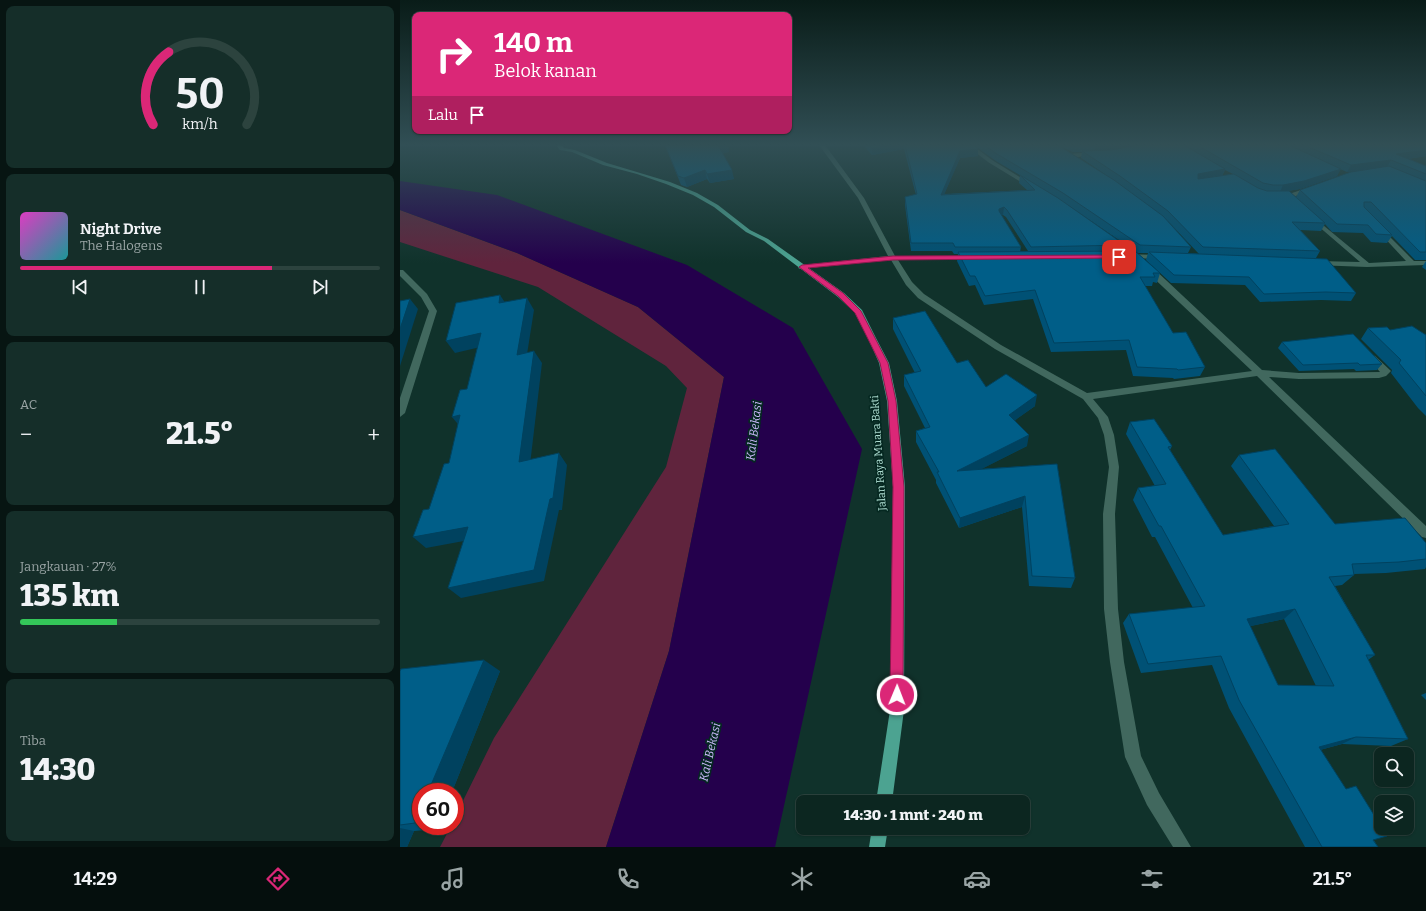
<!DOCTYPE html>
<html lang="id">
<head>
<meta charset="utf-8">
<style>
	:root { --surface:#0c2620; --page:#152e29; --text:#f1f3f6; --muted:#9aa5a5; --line:#2c433e; --accent:#db2777 }
	body { margin:0; font-family:Bitter,serif; background:var(--page); color:var(--text); height:100vh; display:flex; flex-direction:column; font-size:15px; white-space:nowrap }
	* { box-sizing:border-box; margin:0 }
	p { font-size:13px; color:var(--muted) }
	.icon { flex:none; width:22px; height:22px; fill:none; stroke:currentColor; stroke-width:2; stroke-linecap:round; stroke-linejoin:round }
	.map { position:relative; flex:1; overflow:hidden }
	.panel { display:flex; flex-direction:column; gap:6px; padding:6px; background:#071512; width:400px }
	.panel>* { flex:none }
	.banner { position:absolute; left:12px; top:12px; width:380px; height:122px; border-radius:8px; box-shadow:0 1px 3px #0004,0 0 0 1px var(--line); background:#db2777; color:#fff; overflow:hidden }
	.tools { position:absolute; left:974px; top:747px; display:grid; gap:8px }
	.tools a { display:grid; place-items:center; width:40px; height:40px; border-radius:8px; background:var(--surface); box-shadow:0 1px 3px #0004,0 0 0 1px var(--line); font-size:20px }
	.speed { position:absolute; left:12px; top:783px; display:flex; gap:8px; font-size:20px; font-weight:700; text-align:center }
	.speed>* { display:grid; place-content:center; width:52px; height:52px; border-radius:50%; background:var(--surface); box-shadow:0 1px 3px #0004,0 0 0 1px var(--line); line-height:1 }
	.speed .limit { border:6px solid #d22; background:#fff; color:#111 }
	.pin { position:absolute; display:grid; place-items:center; width:34px; height:34px; color:#fff; margin:-17px; border-radius:8px; box-shadow:0 2px 6px #0006 }
	.me { position:absolute; width:44px; margin:-22px; rotate:1deg; stroke-linejoin:round; filter:drop-shadow(0 0 3px #0008) }
	.turn { display:flex; align-items:center; gap:14px; height:84px; padding:0 16px; font-size:18px }
	.turn .icon { width:52px; height:52px; stroke-width:2.5 }
	.turn b { display:block; font-size:28px; line-height:34px }
	.then { display:flex; align-items:center; height:38px; padding:0 16px; background:#0003; gap:8px; font-size:15px }
	.big { font-size:30px; font-weight:800; line-height:1.1 }
	.panel .tile { flex:1; display:flex; flex-direction:column; justify-content:center; gap:6px; min-width:0; padding:0 14px; border-radius:8px; background:var(--page) }
	.panel .dial { align-items:center; gap:0 }
	.dial svg { height:104px; overflow:visible; fill:none; stroke:var(--line); stroke-width:7; stroke-linecap:round; text-anchor:middle }
	.dial text { fill:var(--text); stroke:none }
	.song { display:flex; align-items:center; gap:12px }
	.cover { width:48px; height:48px; border-radius:6px; background:linear-gradient(135deg,hsl(310 70% 55%),hsl(180 70% 35%)) }
	.played { height:4px; border-radius:2px; background:linear-gradient(90deg,var(--accent) 70%,var(--line) 70%) }
	.keys { display:flex; justify-content:space-around; direction:ltr }
	.heat { display:flex; justify-content:space-between; align-items:center; font-size:22px; direction:ltr }
	.charge { height:6px; border-radius:3px; background:linear-gradient(90deg,#34c759 27%,var(--line) 0) }
	.trip { position:absolute; left:396px; top:795px; width:234px; height:40px; border-radius:8px; background:var(--surface); box-shadow:0 1px 3px #0004,0 0 0 1px var(--line); font-weight:800; line-height:40px; text-align:center }
	.tab-bar { display:flex; height:64px; justify-content:space-around; align-items:center; background:#050f0d; color:var(--muted) }
	.tab-bar .icon { width:28px; height:28px }
	.tab-bar .selected { color:var(--accent) }
	.tab-bar b { font-size:18px; color:var(--text) }
	main { display:flex; flex:1; min-height:0 }
	.map>svg:first-child { display:block }
	.green { fill:#60243d }
	.water { fill:#24004c }
	.lines { fill:none; stroke-linecap:round; stroke-linejoin:round }
	.street { fill:#41685e; fill-rule:evenodd }
	.primary { fill:#4ca391; fill-rule:evenodd }
	.wall { fill:#005175; fill-rule:evenodd }
	.shaded-wall { fill:#00425f }
	.building { fill:#005e88; stroke:#00425f; fill-rule:evenodd }
	.route { fill:#db2777; stroke:#8e194d }
	.labels { text-anchor:middle; stroke-width:3.5; stroke-linejoin:round; paint-order:stroke }
	.street-label { font-size:11px; fill:#afded2; stroke:#052821 }
	.water-label { font-size:12px; font-style:italic; fill:#cdbafc; stroke:#052821 }
</style>
</head>
<body>
<main>
<section class="panel">
<div class="tile dial"><svg viewBox="0 0 100 80">
<path d="M14 69A42 42 0 1 1 86 69"/>
<path d="M14 69A42 42 0 0 1 26 13" stroke="#db2777"/>
<text x="50" y="56" font-size="32" font-weight="700">50</text>
<text x="50" y="72" font-size="11">km/h</text>
</svg></div>
<div class="tile">
<div class="song"><i class="cover"></i><div><b>Night Drive</b><p>The Halogens</p></div></div>
<div class="played"></div>
<div class="keys"><svg class="icon" aria-label="previous" viewBox="0 0 24 24"><path d="M18 5L8 12l10 7zM5 5v14"/></svg><svg class="icon" aria-label="pause" viewBox="0 0 24 24"><path d="M8 5v14M16 5v14"/></svg><svg class="icon" aria-label="next" viewBox="0 0 24 24"><path d="M6 5l10 7-10 7zM19 5v14"/></svg></div>
</div>
<div class="tile"><p>AC</p>
<div class="heat"><a>−</a><b class="big">21.5°</b><a>+</a></div>
</div>
<div class="tile"><p>Jangkauan · 27%</p><b class="big">135 km</b><div class="charge"></div></div>
<div class="tile"><p>Tiba</p><b class="big">14:30</b></div>
</section>
<div class="map">
<svg width="1026" height="847" viewBox="0 0 1026 847">
	<rect width="100%" height="100%" fill="#10322b"/>
	<path class="green" d="M0,210L117,253L238,307L324,377L269,651L206,847H40L51,826H55V817L94,738L266,467L287,388L266,366L138,287L0,242Z"/>
	<path class="water" d="M0,181L97,195L287,265L393,328L462,449L375,847H206L269,651L324,377L238,307L117,253L0,210Z"/>
	<g class="lines">
		<g class="street">
			<path d="M419,145H425L464,198L495,256H573L574,258L570,260H498L512,282L524,294L601,345L687,393L852,371L745,270L744,268L748,266H751L862,370L899,373L980,372L968,358L972,355L975,356L991,371L986,376L979,378L899,379L869,377L1026,526V538L1022,537L857,376L693,399L708,417L714,435L719,467L715,514L718,609L724,662L741,756L759,793L791,847H773L747,805L725,757L710,662L704,609L703,514L709,467L704,435L698,418L683,399L595,349L518,298L506,285L491,260L399,269L398,267L402,265L488,256L458,198Z"/>
			<path d="M566,145H572L592,160L634,186L629,187L588,162Z"/>
			<path d="M694,152L696,153V155L668,158L665,156L668,154Z"/>
			<path d="M910,187L912,188V190L893,197L898,202V204H894L886,197L889,194Z"/>
			<path d="M912,216L969,263L1006,261L979,232L978,231L981,229L983,230L1014,261H1026V265L967,267L915,265V261H918L960,262L910,219L909,218Z"/>
			<path d="M725,254L760,255L764,257L760,259L728,258H725Z"/>
			<path d="M0,270H3L27,294L37,311L5,413L0,417V398L29,311L21,297L0,276Z"/>
		</g>
		<g class="primary">
			<path d="M156,145H162L164,148L175,150L207,163L270,182L297,193L318,205L350,230L368,239L444,293L462,310L476,338L489,363L497,401L505,487L504,710L492,802H476L490,710L493,487L487,401L479,363L468,338L455,313L438,297L364,241L346,232L314,207L293,195L266,184L237,174L203,165L172,152L160,150Z"/>
			<path d="M472,828H488L485,847H469Z"/>
		</g>
	</g>
	<g class="wall">
		<path d="M265,145H328L329,152L323,153L334,179L310,183L307,179L287,187L281,185Z"/>
		<path d="M463,145H573L578,156L560,158L544,194L627,190L619,183L620,175L630,181L596,161L574,145H1026V156L1008,159L1026,166V260H1015L992,236L987,243L971,242L963,233L932,232L925,224L921,231L900,230L920,251L916,258L956,293L951,301L921,300L860,302L845,285L771,283L746,260L748,253H737L760,273L757,283L753,282L752,286H745L773,333L805,367L800,376L774,379L773,378L733,376L726,350L651,352L633,299L584,305L575,285L569,286L557,261L558,254H554L552,251H511L505,205V197L516,195L504,149L472,155ZM659,146L673,152H682L681,158L709,177L667,151ZM987,167L900,190L896,197L887,191L900,189L937,176L940,169L947,172ZM825,170L833,174L822,176ZM662,201L735,251H723L725,245ZM601,215H603L606,217L628,251L620,252L621,247ZM766,219L799,254L788,253L791,247Z"/>
		<path d="M1026,261V270L1022,267Z"/>
		<path d="M493,318L557,363L586,387L635,406L615,420L627,446L581,469L657,464L675,578L671,588L629,586L622,507L559,528L536,483V480L516,442V431L525,428L504,386V375L515,373L493,329Z"/>
		<path d="M968,328L990,330L1026,335V416L1018,408L991,373L992,370L961,339Z"/>
		<path d="M882,342L982,364L977,370L956,371L954,369L899,371L878,348Z"/>
		<path d="M730,422L772,446L770,450L823,535L874,526L831,466L839,455L935,524L1026,543V567L1025,569L986,573L954,574V575L942,585L935,586L975,655L968,660L1008,739L991,746L942,744L920,750L978,847H905L829,708L812,665L741,673L723,623L729,614L793,608L755,537H752L733,500L738,488L755,486L726,434ZM884,619L916,686L878,685L850,626Z"/>
		<path d="M0,671H100L52,792H21V826H39L37,829L14,831L7,847H0Z"/>
		<path d="M1026,693V700L1021,695Z"/>
	</g>
	<g class="shaded-wall">
		<path d="M318,145H328L329,152L320,153Z"/>
		<path d="M490,145H504V149L472,155V148Z"/>
		<path d="M696,145H741L694,152Z"/>
		<path d="M578,149V156L560,158L541,202V195L560,151Z"/>
		<path d="M1026,150V156L994,161L996,154Z"/>
		<path d="M991,160L987,167L947,172L951,165Z"/>
		<path d="M825,169L822,176L796,182L798,174Z"/>
		<path d="M941,169L937,176L900,189L880,192L883,185Z"/>
		<path d="M305,170L307,179L287,187L284,178Z"/>
		<path d="M332,170L334,179L310,183L307,174Z"/>
		<path d="M604,207L603,215L598,217L599,209Z"/>
		<path d="M100,295L108,307L99,303Z"/>
		<path d="M127,298L134,310L125,367L117,355Z"/>
		<path d="M10,299L18,309L0,366V329Z"/>
		<path d="M81,333L89,345L55,353L46,341Z"/>
		<path d="M134,351L142,363L129,473L119,462Z"/>
		<path d="M637,395L635,406L607,426L609,415Z"/>
		<path d="M60,415L62,429L52,417Z"/>
		<path d="M629,435L627,446L556,482L557,471Z"/>
		<path d="M159,453L167,465L162,510H159L144,581L61,598L48,588Z"/>
		<path d="M625,496L622,507L559,528L560,518Z"/>
		<path d="M68,527L80,538L26,548L13,537Z"/>
		<path d="M895,609L884,619L838,629L847,619Z"/>
		<path d="M84,660L100,671L52,792H28Z"/>
		<path d="M956,737L942,744L905,754L919,747Z"/>
		<path d="M21,809V825L15,823Z"/>
		<path d="M26,826H39L37,829Z"/>
		<path d="M0,828L14,831L7,847H0Z"/>
	</g>
	<g class="building">
		<path d="M265,145H318L332,170L307,174L305,170L284,178L278,176Z"/>
		<path d="M469,145H490L472,148Z"/>
		<path d="M505,145H573L578,149L560,151L541,195L635,190L620,175L658,198L725,245L631,247L607,210L604,207L599,209V211L621,247H555L553,243H511L505,197L517,194Z"/>
		<path d="M584,145H658L667,151L714,180L763,216L791,247L740,245L663,193L597,154Z"/>
		<path d="M673,145H692L674,146Z"/>
		<path d="M739,145H784L825,169L798,174V179L834,174L858,188L867,191H889L925,223L892,222L920,251L803,247L768,211L720,176L682,151L711,150Z"/>
		<path d="M797,145H889L941,169L904,181L883,185H873L863,183Z"/>
		<path d="M904,145H1026V150L996,154L1026,166V174L991,160L951,165Z"/>
		<path d="M989,166L1026,181V252H1020L971,202H964V207L992,235L976,234L968,225L937,224L900,190L951,172Z"/>
		<path d="M735,251L760,273H753L755,277H740L773,333L786,332L805,367L778,370L777,369L737,367L729,340L654,343L635,290L585,296L575,276H570L558,252Z"/>
		<path d="M749,252L927,259L956,293L926,292L864,294L849,277L774,275Z"/>
		<path d="M100,295L99,303L127,298L117,355L134,351L119,462L159,453L153,498L150,499L134,570L48,588L68,527L13,537L23,510L29,509L44,464L49,463L60,415L52,417L60,390L67,389L81,333L46,341L56,303Z"/>
		<path d="M10,299L0,329V301Z"/>
		<path d="M525,311L557,363L568,360L586,387L606,374L637,395L609,415L629,435L557,471L657,464L675,578L632,576L625,496L560,518L537,472H539L516,431L530,427L504,375L521,371L493,318Z"/>
		<path d="M1012,326L1026,335V396L999,363L1001,360L968,328L987,327L990,330Z"/>
		<path d="M953,334L982,364L960,365L958,363L903,365L882,342Z"/>
		<path d="M754,419L772,446L768,447L823,535L889,524L839,455L875,449L935,524L1005,518L1026,543V559L999,562L952,564L954,575L929,577L975,655H966L1008,739L956,737L919,747L946,789L956,786L987,836L973,840L978,847H922L839,700L821,656L748,664L729,614L805,606L761,526H759L738,488L766,484L730,422ZM895,609L934,686L878,685L847,619Z"/>
		<path d="M84,660L28,792H21V809L15,823L0,825V671L1,669Z"/>
	</g>
	<linearGradient id="sky" x2="0" y2="1"><stop stop-color="#091c18"/><stop offset="0.55" stop-color="#314f55"/><stop offset="1" stop-color="#314f55" stop-opacity="0"/></linearGradient>
	<rect width="1026" height="263" fill="url(#sky)"/>
	<path class="route" d="M719,255L723,257L722,258L493,260L408,268L443,293L461,311L488,363L496,401L504,487L503,695L502,699L497,701L492,699L490,695L493,487L488,401L480,363L455,313L438,296L399,267L402,265L493,256Z"/>
	<g class="labels">
		<g class="street-label">
			<text transform="translate(478 453) rotate(-94)" y="4">Jalan Raya Muara Bakti</text>
		</g>
		<g class="water-label">
			<text transform="translate(354 431) rotate(-83)" y="4">Kali Bekasi</text>
			<text transform="translate(310 752) rotate(-77)" y="4">Kali Bekasi</text>
		</g>
	</g>
</svg>
<div class="tools">
<a><svg class="icon" aria-label="search" viewBox="0 0 24 24"><circle cx="10" cy="10" r="6"/><path d="M15 15l6 6"/></svg></a>
<a><svg class="icon" aria-label="layers" viewBox="0 0 24 24"><path d="M12 4l9 5-9 5-9-5zM3 14l9 5 9-5"/></svg></a>
</div>
<div class="speed"><div class="limit">60</div></div>
<div class="pin" style="left:719px;top:257px;background:#d93025"><svg class="icon" aria-label="arrive" viewBox="0 0 24 24"><path d="M6 21V4h12l-3 4 3 4H6"/></svg></div>
<svg class="me" style="left:497px;top:695px" viewBox="-20 -20 40 40"><circle r="17" fill="#db2777" stroke="#fff" stroke-width="3"/><path d="M0-11L8 9 0 5-8 9z" fill="#fff"/></svg>
<div class="trip">14:30 · 1 mnt · 240 m</div>
<div class="banner">
<div class="turn"><svg class="icon" aria-label="right" viewBox="0 0 24 24"><path d="M7 20v-9h11M14 6l5 5-5 5"/></svg><div><b>140 m</b>Belok kanan</div></div>
<div class="then">Lalu<svg class="icon" aria-label="arrive" viewBox="0 0 24 24"><path d="M6 21V4h12l-3 4 3 4H6"/></svg></div>
</div>
</div>
</main>
<nav class="tab-bar">
<b>14:29</b>
<svg class="icon selected" aria-label="directions" viewBox="0 0 24 24"><path d="M12 3l9 9-9 9-9-9zM9 14v-3h6M13 9l2 2-2 2"/></svg>
<svg class="icon" aria-label="music" viewBox="0 0 24 24"><path d="M9 18V5l10-2v13"/><circle cx="6" cy="18" r="3"/><circle cx="16" cy="16" r="3"/></svg>
<svg class="icon" aria-label="phone" viewBox="0 0 24 24"><path d="M5 4h4l2 5-3 2q2 4 5 5l2-3 5 2v4C11 20 4 13 5 4z"/></svg>
<svg class="icon" aria-label="climate" viewBox="0 0 24 24"><path d="M12 3v18M4 7l16 10M4 17L20 7"/></svg>
<svg class="icon" aria-label="car" viewBox="0 0 24 24"><path d="M5 17H2v-5l4-1 3-4h7l3 4 3 1v5h-3M9 17h6M6 11h13"/><circle cx="7" cy="17" r="2"/><circle cx="17" cy="17" r="2"/></svg>
<svg class="icon" aria-label="filters" viewBox="0 0 24 24"><path d="M4 7h16M4 17h16"/><circle cx="9" cy="7" r="2"/><circle cx="15" cy="17" r="2"/></svg>
<b>21.5°</b>
</nav>
</body>
</html>
